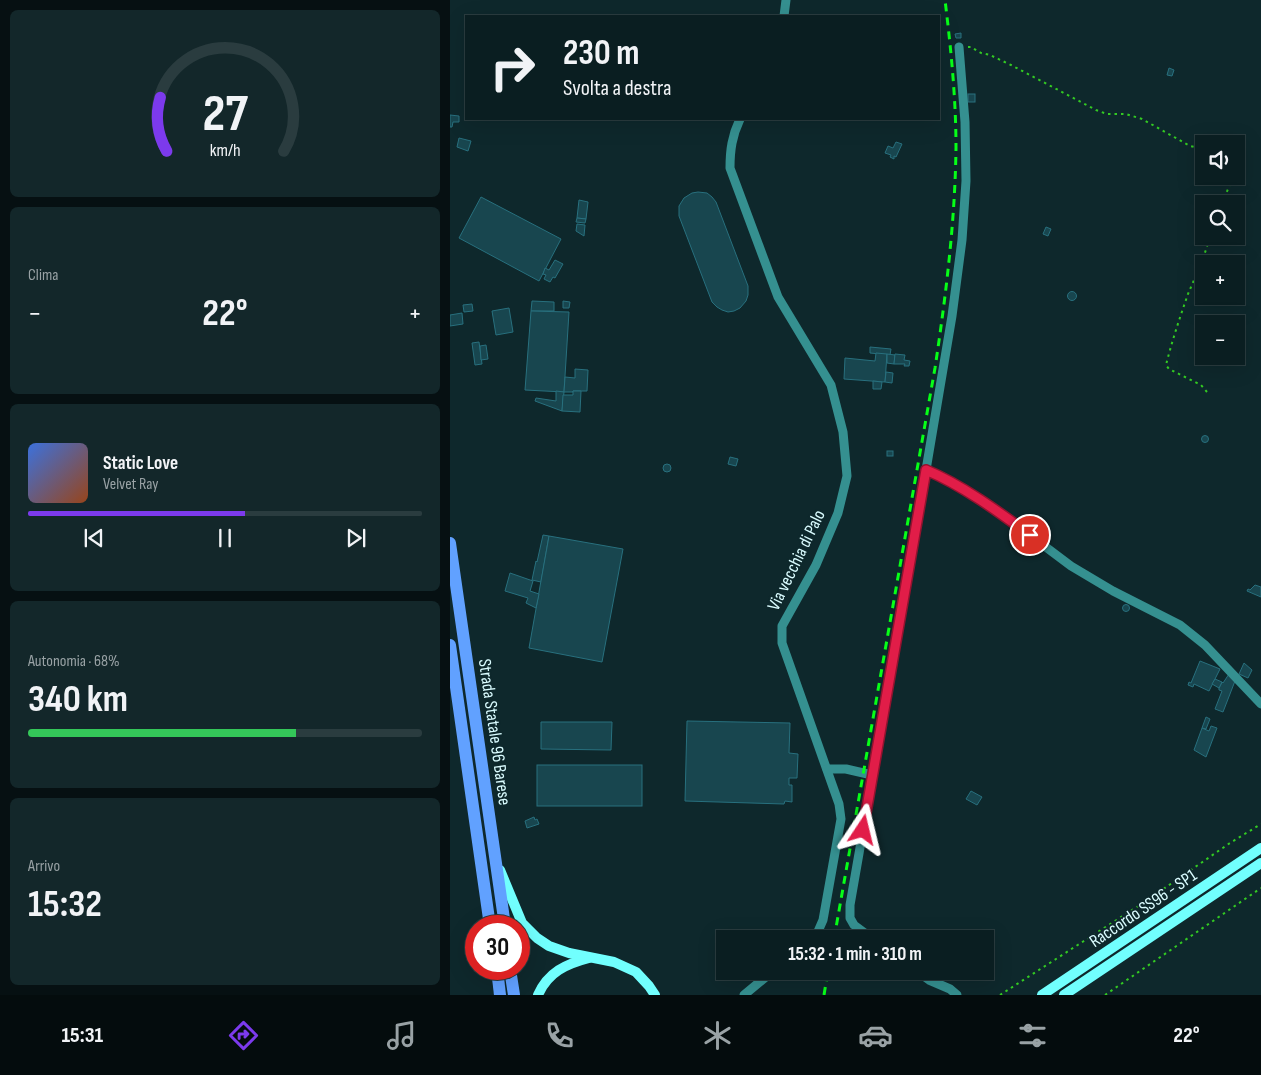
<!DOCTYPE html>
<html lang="it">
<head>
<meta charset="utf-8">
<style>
	:root { --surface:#0a1e21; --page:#13272a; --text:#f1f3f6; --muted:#99a2a5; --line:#2a3c3f; --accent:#7c3aed }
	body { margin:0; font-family:"Sofia Sans Condensed",sans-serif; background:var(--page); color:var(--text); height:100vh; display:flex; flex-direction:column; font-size:19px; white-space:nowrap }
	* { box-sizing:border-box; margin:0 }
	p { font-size:16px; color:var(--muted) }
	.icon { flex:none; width:28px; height:28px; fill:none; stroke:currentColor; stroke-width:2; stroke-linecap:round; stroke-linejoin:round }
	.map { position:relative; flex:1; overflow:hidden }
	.side { display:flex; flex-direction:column; gap:10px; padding:10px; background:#061012; width:450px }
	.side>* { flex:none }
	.top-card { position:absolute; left:15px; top:15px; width:475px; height:105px; border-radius:0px; box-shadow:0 5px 20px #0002,0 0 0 1px var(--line); background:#0a1e21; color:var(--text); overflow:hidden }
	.tools { position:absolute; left:745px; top:135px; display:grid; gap:10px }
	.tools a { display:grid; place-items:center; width:50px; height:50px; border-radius:0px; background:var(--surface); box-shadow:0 5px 20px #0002,0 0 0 1px var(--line); font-size:25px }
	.speed { position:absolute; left:15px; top:915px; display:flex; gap:10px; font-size:25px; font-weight:700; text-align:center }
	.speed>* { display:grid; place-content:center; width:65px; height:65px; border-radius:50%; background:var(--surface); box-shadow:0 5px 20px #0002,0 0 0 1px var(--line); line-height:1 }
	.speed .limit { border:8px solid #d22; background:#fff; color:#111 }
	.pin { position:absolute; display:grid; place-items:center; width:42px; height:42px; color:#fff; margin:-21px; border:2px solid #fff; border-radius:50%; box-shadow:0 1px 5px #0007 }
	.me { position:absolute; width:55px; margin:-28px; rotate:10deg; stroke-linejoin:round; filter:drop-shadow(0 0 4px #0008) }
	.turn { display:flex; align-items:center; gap:18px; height:105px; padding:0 15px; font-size:22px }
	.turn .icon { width:65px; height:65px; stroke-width:2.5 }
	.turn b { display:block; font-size:35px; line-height:42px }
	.big { font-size:38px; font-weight:700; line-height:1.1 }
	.side .card { flex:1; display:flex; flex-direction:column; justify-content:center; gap:8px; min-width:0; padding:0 18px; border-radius:8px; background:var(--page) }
	.side .dial { align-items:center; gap:0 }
	.dial svg { height:130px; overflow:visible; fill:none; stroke:var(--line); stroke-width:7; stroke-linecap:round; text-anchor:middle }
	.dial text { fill:var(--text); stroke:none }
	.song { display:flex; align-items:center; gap:15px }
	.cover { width:60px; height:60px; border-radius:8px; background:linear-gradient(135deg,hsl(220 70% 55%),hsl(20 70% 35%)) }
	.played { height:5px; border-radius:2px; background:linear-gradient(90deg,var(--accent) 55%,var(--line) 55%) }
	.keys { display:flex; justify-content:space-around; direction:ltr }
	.heat { display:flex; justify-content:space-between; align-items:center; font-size:28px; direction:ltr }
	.charge { height:8px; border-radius:4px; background:linear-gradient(90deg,#34c759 68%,var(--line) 0) }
	.trip { position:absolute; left:266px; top:930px; width:278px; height:50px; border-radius:0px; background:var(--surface); box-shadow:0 5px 20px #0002,0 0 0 1px var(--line); font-weight:700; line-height:50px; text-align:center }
	.tab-bar { display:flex; height:80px; justify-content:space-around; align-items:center; background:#040c0d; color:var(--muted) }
	.tab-bar .icon { width:35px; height:35px }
	.tab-bar .selected { color:var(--accent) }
	.tab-bar b { font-size:22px; color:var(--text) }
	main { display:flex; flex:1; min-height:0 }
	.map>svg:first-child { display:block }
	.building { fill:#18464f; stroke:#28707e }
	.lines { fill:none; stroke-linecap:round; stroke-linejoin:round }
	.path { stroke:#33ca23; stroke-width:2; stroke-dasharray:2.5 4; stroke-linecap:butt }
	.minor { stroke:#359090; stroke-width:9 }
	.secondary { stroke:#71fffe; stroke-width:10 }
	.primary { stroke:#61a1ff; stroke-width:12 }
	.rail { stroke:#06ff17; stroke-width:3; stroke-dasharray:8 6; stroke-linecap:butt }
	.route-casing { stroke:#92132f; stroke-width:12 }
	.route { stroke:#e11d48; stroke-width:9 }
	.labels { text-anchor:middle; stroke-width:4; stroke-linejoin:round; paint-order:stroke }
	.street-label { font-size:18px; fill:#dafcff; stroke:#0e282c }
</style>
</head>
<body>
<main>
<section class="side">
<div class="card dial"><svg viewBox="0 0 100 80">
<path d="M14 69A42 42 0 1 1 86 69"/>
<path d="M14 69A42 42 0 0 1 10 36" stroke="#7c3aed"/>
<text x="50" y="56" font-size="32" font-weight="700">27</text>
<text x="50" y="72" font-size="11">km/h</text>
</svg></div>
<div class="card"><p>Clima</p>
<div class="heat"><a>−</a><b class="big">22°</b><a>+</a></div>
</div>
<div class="card">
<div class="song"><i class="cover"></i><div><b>Static Love</b><p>Velvet Ray</p></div></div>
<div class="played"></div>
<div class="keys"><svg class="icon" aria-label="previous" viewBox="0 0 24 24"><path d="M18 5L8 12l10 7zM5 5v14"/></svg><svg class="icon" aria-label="pause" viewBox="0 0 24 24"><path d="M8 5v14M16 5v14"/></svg><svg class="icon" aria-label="next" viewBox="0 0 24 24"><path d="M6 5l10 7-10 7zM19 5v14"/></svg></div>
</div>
<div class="card"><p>Autonomia · 68%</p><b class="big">340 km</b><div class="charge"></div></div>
<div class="card"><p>Arrivo</p><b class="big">15:32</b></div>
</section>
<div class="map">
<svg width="811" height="995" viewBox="0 0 811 995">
	<rect width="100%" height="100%" fill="#0e282c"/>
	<g class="building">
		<path d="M511,33V38H506L505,34Z"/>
		<path d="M719,68L724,70L722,76L717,75Z"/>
		<rect x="518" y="94" width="7" height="8"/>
		<path d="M0,115L9,116V122H3L2,127H0Z"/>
		<path d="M9,138L21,141L18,151L7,147Z"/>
		<path d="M446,142L452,144L446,157L444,156V159L440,157L441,155L435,153L438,146L443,148Z"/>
		<path d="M248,192L257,193L262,197L266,202L298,286V295L296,301L290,308L284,311L278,312L272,310L267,307L262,302L229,216V206L234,198L242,193Z"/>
		<path d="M31,197L111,239L89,281L9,238Z"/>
		<path d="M129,200L138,202L136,219L127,218Z"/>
		<path d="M127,218L136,219L135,223L126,222Z"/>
		<path d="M127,224L135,225L134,236L126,231Z"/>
		<path d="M596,227L601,229L598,236L593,234Z"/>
		<path d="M105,260L113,264L105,278L103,277L100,282L94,279L96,275L93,274L95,268L99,270Z"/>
		<circle cx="622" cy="296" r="4.5"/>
		<path d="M82,301L104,302V311H81Z"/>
		<path d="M113,301L120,302L119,308H113Z"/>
		<path d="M22,304L23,311L14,312L13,305Z"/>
		<path d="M59,308L63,332L46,335L42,311Z"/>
		<path d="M81,311L119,312L114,392L75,390Z"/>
		<path d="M12,313L13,324L0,326V315Z"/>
		<path d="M29,342L32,364L25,365L22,343Z"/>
		<path d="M36,345L38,359L31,360L30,346Z"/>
		<path d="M420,347L441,349L440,355L420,353Z"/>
		<path d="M426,353L437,354L435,382L394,379L395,358L425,361Z"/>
		<path d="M437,354L445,355L444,364L437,363Z"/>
		<path d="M445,354L455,355L454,360L460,361L459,366H454L455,364H444Z"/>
		<path d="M125,369L138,370L137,391H123V392H114L115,377L125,378Z"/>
		<path d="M436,372L443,373L442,383L435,382Z"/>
		<path d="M423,381L432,382L431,389H423Z"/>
		<path d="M106,391L114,392L112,411L85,401L86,398L106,401Z"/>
		<path d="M123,391H131L130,412L112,411L113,395H123Z"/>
		<circle cx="755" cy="439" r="3.5"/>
		<rect x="437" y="451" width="6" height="5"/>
		<path d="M280,457L288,459L286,466L278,464Z"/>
		<circle cx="217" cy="468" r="4"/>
		<path d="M93,535L99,536L91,582L82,580L86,561L87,562Z"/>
		<path d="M99,536L173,549L152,662L79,648Z"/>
		<path d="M60,573L83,581L80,591L89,594L86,608L76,603L78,598L55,591Z"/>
		<path d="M805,585L811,587V597L797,591L798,589L800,590Z"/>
		<circle cx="676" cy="608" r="3.5"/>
		<path d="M750,661L770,669L759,691L744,684L743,687L738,685L739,682L741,683Z"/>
		<path d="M794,663L802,670L798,678L789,674Z"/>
		<path d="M779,674L785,681L773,712L765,709L772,691L769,690V688L772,682L773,683Z"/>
		<path d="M765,679L772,682L769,688L762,684Z"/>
		<path d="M756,717L760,719L756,729L752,728Z"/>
		<path d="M237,721L340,723L339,753L348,754L347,778H339V785H342V802L335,801L334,804L235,801Z"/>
		<path d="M91,722H162L161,750L91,749Z"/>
		<path d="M761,726L767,728L756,757L744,750L752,728L759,731Z"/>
		<rect x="87" y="765" width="105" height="41"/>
		<path d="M521,791L532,797L527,805L516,799Z"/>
		<path d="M84,817L85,820L87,819L89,824L77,828L75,821Z"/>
	</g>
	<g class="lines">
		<g class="path">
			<path d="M518,47H521L531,53L540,55L561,65L646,110L657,114H676L692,119L740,146L754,149"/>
			<path d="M772,204L780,184L781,176"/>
			<path d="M757,392L751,385L719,369L716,365C722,341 730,317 738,294C746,275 755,256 760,236"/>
			<path d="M550,995L693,903L780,843L811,824"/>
			<path d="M655,995L811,888"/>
		</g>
		<g class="minor">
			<path d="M334,16L336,0"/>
			<path d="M290,119C282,136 280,150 280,168L328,297L381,385L393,432L397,476L388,513L366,565L332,626V643L389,804L391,819L373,920L366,936L363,939"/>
			<path d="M476,470L493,477L553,515L621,566L663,591L730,625L755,645L811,704"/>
			<path d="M377,769H396L422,775"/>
			<path d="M423,939L404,925L400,918V905L476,470L502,316L512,240L516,181L515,122L509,47"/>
			<path d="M467,971L479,980L500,989L507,995"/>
			<path d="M294,995L323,971"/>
		</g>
		<g class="secondary">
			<path d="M50,870L72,923L87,938L99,946L119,953L164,962L186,972L199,986L205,995"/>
			<path d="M88,995C98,972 116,964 139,958"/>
			<path d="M592,995L811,848"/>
			<path d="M614,995L811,863"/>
		</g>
		<g class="primary">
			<path d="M0,543L55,926"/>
			<path d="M0,645L40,926"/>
			<path d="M47,969L50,995"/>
			<path d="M60,969L64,995"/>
		</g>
		<g class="rail">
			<path d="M384,939L485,368C496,295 505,222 506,148C506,99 501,49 495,0"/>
			<path d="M374,995L378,971"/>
		</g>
	</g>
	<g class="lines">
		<defs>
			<path id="route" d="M413,830L476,470C512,485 549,512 580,535"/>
		</defs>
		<use href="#route" class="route-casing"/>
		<use href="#route" class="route"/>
	</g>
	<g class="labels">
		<g class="street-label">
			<text transform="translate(346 560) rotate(-64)" y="6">Via vecchia di Palo</text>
			<text transform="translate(45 732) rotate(82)" y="6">Strada Statale 96 Barese</text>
			<text transform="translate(693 908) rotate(-34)" y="6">Raccordo SS96 - SP1</text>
		</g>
	</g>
</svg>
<div class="tools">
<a><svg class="icon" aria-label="sound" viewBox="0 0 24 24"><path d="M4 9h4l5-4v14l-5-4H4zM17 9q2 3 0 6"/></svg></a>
<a><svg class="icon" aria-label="search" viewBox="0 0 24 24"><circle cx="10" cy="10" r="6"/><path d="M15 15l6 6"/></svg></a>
<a>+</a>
<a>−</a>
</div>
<div class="speed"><div class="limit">30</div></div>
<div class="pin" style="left:580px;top:535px;background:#d93025"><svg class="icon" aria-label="arrive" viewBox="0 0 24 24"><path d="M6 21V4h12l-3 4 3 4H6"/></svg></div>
<svg class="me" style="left:413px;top:830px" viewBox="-20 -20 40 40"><path d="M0-17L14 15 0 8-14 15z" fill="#e11d48" stroke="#fff" stroke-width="4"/></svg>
<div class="trip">15:32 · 1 min · 310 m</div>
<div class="top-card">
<div class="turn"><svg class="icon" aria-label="right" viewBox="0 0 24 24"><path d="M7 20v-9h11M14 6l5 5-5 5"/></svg><div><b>230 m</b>Svolta a destra</div></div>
</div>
</div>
</main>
<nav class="tab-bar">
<b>15:31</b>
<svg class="icon selected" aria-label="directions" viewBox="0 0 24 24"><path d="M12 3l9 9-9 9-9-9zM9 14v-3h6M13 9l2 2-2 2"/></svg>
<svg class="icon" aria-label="music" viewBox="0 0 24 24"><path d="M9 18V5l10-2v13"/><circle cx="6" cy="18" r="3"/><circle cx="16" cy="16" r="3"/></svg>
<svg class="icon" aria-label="phone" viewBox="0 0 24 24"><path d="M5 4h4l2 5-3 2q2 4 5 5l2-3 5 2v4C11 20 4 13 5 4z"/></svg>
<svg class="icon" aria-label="climate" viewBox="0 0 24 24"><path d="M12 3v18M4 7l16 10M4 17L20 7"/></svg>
<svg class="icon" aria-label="car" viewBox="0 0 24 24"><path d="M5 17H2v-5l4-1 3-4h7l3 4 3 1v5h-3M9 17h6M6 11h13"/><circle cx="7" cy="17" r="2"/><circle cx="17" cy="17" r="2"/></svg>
<svg class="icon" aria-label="filters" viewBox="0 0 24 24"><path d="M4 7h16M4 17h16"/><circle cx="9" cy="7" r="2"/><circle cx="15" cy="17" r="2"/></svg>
<b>22°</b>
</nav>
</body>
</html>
